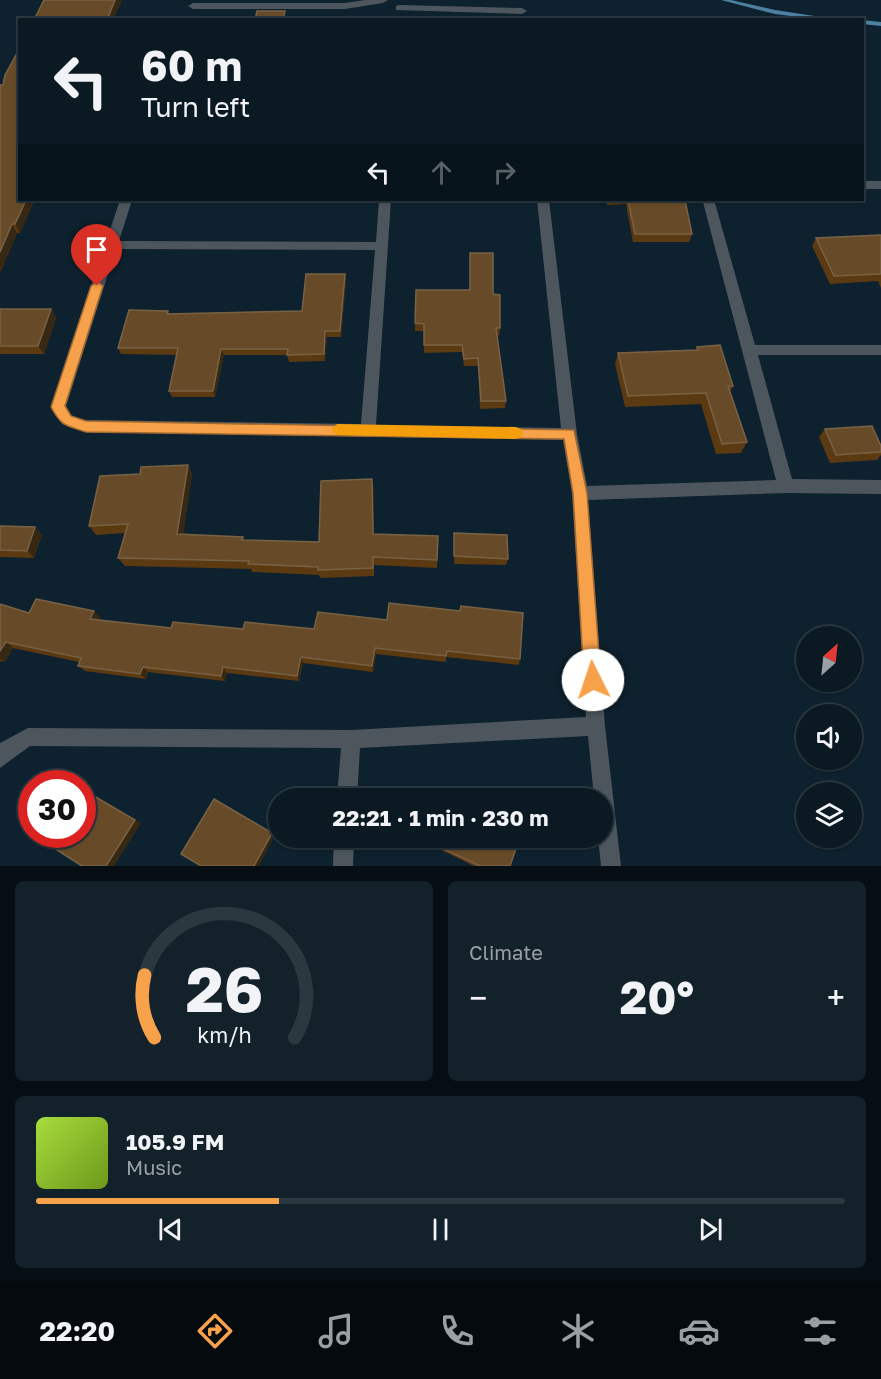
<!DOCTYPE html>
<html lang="en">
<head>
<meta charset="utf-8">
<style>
	:root { --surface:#0a1922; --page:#13222a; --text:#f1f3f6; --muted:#99a0a5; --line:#2a3840; --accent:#f7a14a }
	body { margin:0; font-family:"Golos Text",sans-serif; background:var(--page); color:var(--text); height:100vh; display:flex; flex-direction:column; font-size:22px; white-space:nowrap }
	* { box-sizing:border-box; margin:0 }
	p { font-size:20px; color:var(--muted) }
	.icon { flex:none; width:33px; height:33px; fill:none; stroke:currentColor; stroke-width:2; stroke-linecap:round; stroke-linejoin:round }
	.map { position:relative; height:866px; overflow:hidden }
	.sheet { display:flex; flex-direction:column; gap:15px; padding:15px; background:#060e13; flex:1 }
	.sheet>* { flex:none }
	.guide { position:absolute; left:18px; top:18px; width:846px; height:183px; border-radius:0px; box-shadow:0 2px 4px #0004,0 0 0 2px var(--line); background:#0a1922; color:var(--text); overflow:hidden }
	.needle { width:39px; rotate:27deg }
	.tools { position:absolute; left:796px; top:626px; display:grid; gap:12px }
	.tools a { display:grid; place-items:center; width:66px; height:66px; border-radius:50%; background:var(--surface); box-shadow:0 2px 4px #0004,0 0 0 2px var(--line); font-size:30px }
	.speed { position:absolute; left:18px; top:770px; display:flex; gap:12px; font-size:30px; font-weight:700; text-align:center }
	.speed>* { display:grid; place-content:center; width:78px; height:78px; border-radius:50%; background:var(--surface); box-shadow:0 2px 4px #0004,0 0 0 2px var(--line); line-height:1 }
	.speed .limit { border:9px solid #d22; background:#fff; color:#111 }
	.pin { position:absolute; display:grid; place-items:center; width:51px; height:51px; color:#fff; margin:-62px -26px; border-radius:50% 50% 50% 0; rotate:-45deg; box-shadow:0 0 6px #0007 }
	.pin .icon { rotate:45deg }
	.me { position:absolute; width:66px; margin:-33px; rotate:356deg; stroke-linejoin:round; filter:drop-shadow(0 0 4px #0008) }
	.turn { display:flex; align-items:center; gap:21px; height:126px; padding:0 24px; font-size:27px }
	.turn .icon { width:78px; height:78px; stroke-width:2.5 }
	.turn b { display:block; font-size:42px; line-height:51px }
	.lanes { display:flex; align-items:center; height:57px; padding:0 24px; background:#0003; justify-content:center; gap:30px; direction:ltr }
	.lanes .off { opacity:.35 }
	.big { font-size:45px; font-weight:700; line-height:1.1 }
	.sheet .card { flex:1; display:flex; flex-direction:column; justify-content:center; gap:9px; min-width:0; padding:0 21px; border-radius:9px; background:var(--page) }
	.sheet .dial { align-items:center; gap:0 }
	.dial svg { height:156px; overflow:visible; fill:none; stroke:var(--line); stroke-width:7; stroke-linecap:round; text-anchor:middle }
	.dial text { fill:var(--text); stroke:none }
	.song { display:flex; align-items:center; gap:18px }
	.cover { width:72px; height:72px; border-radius:9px; background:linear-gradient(135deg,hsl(80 70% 55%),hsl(80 70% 35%)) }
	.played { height:6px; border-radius:3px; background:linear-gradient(90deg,var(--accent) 30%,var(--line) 30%) }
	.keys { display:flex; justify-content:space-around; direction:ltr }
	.heat { display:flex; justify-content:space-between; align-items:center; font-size:33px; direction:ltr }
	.sheet .tiles { flex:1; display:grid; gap:15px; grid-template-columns:1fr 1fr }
	.card:last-child { grid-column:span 2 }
	.trip { position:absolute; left:268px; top:788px; width:345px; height:60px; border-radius:30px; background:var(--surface); box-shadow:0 2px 4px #0004,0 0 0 2px var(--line); font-weight:700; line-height:60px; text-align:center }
	.tab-bar { display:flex; height:96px; justify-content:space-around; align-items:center; background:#040a0e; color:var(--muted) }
	.tab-bar .icon { width:42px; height:42px }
	.tab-bar .on { color:var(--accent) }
	.tab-bar b { font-size:27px; color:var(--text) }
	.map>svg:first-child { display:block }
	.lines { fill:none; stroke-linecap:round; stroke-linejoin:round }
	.stream { fill:#4c80a0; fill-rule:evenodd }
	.minor { fill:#4d565d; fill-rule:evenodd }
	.wall { fill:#5b3911 }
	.shaded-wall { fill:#372813 }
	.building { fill:#674b28; stroke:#786245; stroke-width:1.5 }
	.route { fill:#f7a14a; stroke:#a16930; stroke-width:1.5 }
	.slow { fill:#f59e0b }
</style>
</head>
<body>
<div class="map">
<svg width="881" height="866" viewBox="0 0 881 866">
	<rect width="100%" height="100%" fill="#0e212e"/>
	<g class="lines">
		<g class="stream">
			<path d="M721,0H731L775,10L841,20H822L775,14Z"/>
			<path d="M862,20L881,22V26L862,24Z"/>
		</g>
		<g class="minor">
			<path d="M365,0H388L383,3L345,9H193L188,6L193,3H345Z"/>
			<path d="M399,5L522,8L527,11L522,14L396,10V6Z"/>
			<rect x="862" y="181" width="19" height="8"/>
			<path d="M120,200H132L119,241L376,242L379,200H391L376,425L561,428L537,200H549L577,434L587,486L776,480L703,202L705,200H717L715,203L755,345H881V355H758L792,479L881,480V494L786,493L588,500L605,726L621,866H601L598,837H603V798H594L588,736L360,748L357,798H337L341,748L30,746L0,768V743L28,728L351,730L586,717L572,493L563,440L85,432L62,424L51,407ZM116,249L375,250L361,424L85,420L72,416L66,406Z"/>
			<path d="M334,837H354L353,866H333Z"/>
		</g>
	</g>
	<g class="wall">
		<path d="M0,85L20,233H17L1,271H0Z"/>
		<path d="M606,200H685L692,234L689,242H633L626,204L607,205Z"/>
		<path d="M881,235V288L878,281L830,284L812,246L816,238Z"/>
		<path d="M345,274L346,281L341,337H327L325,361L289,362L287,355H224L215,397H172L169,391L177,355L121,354L118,348L168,311L169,314L302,311Z"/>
		<path d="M493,294L500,328L499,336L497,335L506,401L505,408L480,409L478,366H464L462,352L424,353V331H415V323Z"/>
		<path d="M0,309H51L56,318L44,354H0Z"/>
		<path d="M697,347L733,386L730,392L747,442L741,453L716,454L701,404L625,407L615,364L618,353L696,350Z"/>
		<path d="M825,429L881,446V455L877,460L830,463L819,437Z"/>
		<path d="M188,465L192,474L183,534L244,540L319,542L374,488V534L438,536L437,568L374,565V576L320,578L319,575L252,572L251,569L125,566L118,558L126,533L96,535L89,526L140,474Z"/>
		<path d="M0,526L35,527L42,535L34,558L0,557Z"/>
		<path d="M454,533L508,559L506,565L454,564Z"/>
		<path d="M0,604L29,613L100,617L99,620L171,628L173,622L520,659L519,665L446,657V662L376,654L373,672L303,663L299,681L227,673L225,681L148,672L146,679L85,671L78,666L79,662L13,648L5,662L0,661Z"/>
		<path d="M439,847L510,866H474L439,849Z"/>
	</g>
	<g class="shaded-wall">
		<path d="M115,0H121L122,1L113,20H107Z"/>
		<path d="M26,200H35L20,233L15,224Z"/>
		<path d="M12,224L17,233L1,271L0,270V252Z"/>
		<path d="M345,274L346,281L341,337L340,331Z"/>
		<path d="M51,309L56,318L44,354L38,346Z"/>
		<path d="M325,331L327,337L325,361L324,354Z"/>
		<path d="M221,349L224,355L215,397L213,391Z"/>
		<path d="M188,465L192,474L182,542L177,534Z"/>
		<path d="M372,479L374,488V542L373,534Z"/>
		<path d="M35,527L42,535L34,558L27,551Z"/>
		<path d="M94,611L100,617L96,625L90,619Z"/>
		<path d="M6,642L13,648L5,662L0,659V651Z"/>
		<path d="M375,648L376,654L373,672L372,666Z"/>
		<path d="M301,657L303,663L299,681L297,676Z"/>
		<path d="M143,667L148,672L146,679L140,674Z"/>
		<path d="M223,667L227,673L225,681L221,676Z"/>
		<path d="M82,788L141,823L114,866H106Z"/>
		<path d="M272,833L275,835L259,866H254Z"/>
	</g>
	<g class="building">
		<path d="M44,0H115L107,20H34Z"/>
		<path d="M257,11H285L283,20H255Z"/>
		<path d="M20,48V200H26L15,224H12L0,252V85H3L5,75Z"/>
		<path d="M628,200H685L692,234H635Z"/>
		<path d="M881,235V274L834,276L816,238Z"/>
		<path d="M470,253H493V294L500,295V328H496L506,401H481L478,358L464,359L462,345H424V324L415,323L416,290H470Z"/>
		<path d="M306,274H345L340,331H325L324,354L287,355L288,349H221L213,391H169L178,348H118L129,310L168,311L167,314L302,311Z"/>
		<path d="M0,309H51L38,346H0Z"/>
		<path d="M720,345L733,386H728L747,442L722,444L706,393L628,396L618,353L698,350L697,347Z"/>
		<path d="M872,426L881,446V452L836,455L825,429Z"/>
		<path d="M188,465L177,534L243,537L242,540L319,542L321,481L372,479L373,534L438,536L437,560L373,557V568L318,570V567L248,564L249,561L118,558L128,524L89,526L100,476L140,474L141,467Z"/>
		<path d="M0,526L35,527L27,551L0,550Z"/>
		<path d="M454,533L507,535L508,559L454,556Z"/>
		<path d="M36,599L94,611L90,619L171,628L173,622L243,629L245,622L314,629L318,612L387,620L389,603L460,611L461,606L523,613L520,659L447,651L446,656L375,648L372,666L301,657L297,676L223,667L221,676L143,667L140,674L78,666L81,658L6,642L0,651V604L29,613Z"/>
		<path d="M82,789L135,820L106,866H82L43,841L48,834H82Z"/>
		<path d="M460,791L475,798H458Z"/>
		<path d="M214,799L272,833L254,866H201L181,854Z"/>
		<path d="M443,837H520L510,866H480L439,847Z"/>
	</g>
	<path class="route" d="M97,281L103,286L65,406L71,416L86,421L574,430L587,493L601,680L598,686L593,688L587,686L584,680L573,493L564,439L86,432C65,425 62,427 51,407L91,286Z"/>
	<path class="slow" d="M337,424L516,427L521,429L523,433L521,437L516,439L337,435L331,430Z"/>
</svg>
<div class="tools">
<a><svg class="needle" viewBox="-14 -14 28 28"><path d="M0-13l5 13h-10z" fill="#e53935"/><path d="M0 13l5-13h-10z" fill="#99a0a5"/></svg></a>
<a><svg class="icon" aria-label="sound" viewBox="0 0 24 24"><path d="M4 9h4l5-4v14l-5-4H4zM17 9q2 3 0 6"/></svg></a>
<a><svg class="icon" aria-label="layers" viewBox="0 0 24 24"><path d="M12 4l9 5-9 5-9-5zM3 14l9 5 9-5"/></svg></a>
</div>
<div class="speed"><div class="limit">30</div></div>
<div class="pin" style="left:97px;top:286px;background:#d93025"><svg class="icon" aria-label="arrive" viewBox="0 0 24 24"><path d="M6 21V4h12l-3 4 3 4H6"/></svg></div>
<svg class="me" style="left:593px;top:680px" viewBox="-20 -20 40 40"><circle r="19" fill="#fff"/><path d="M0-13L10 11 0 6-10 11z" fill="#f7a14a"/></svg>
<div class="trip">22:21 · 1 min · 230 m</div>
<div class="guide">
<div class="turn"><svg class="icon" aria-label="left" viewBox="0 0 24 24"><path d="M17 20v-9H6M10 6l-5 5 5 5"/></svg><div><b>60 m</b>Turn left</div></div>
<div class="lanes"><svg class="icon" aria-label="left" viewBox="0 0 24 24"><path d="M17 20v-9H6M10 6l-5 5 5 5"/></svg><svg class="icon off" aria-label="ahead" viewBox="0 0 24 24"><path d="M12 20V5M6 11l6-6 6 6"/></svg><svg class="icon off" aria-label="right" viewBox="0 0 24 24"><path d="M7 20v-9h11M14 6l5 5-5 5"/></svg></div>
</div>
</div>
<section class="sheet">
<div class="tiles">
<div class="card dial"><svg viewBox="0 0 100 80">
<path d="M14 69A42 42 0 1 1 86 69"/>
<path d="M14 69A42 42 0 0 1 9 37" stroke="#f7a14a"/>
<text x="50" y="56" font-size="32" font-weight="700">26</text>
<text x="50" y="72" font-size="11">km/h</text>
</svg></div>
<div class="card"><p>Climate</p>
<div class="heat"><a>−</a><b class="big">20°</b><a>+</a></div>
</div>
<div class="card">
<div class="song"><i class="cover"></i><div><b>105.9 FM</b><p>Music</p></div></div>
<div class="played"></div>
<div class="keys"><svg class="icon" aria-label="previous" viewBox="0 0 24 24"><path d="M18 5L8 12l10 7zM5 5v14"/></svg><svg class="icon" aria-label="pause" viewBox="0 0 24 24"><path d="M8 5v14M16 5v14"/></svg><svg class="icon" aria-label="next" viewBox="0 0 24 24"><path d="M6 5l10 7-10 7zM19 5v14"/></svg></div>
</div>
</div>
</section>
<nav class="tab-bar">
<b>22:20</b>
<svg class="icon on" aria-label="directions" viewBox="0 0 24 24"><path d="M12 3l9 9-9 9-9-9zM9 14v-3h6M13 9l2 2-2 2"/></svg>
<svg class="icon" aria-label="music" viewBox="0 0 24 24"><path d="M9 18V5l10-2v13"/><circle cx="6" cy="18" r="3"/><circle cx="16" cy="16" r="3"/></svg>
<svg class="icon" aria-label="phone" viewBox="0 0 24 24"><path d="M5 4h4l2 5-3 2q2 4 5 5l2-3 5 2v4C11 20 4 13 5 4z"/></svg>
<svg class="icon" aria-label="climate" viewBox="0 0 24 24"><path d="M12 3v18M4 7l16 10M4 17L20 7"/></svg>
<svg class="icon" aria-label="car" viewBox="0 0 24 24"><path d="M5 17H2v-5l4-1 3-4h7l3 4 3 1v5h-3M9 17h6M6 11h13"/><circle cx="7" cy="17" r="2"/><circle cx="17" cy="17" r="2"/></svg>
<svg class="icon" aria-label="filters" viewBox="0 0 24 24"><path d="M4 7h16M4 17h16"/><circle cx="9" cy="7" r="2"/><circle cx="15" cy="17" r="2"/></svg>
</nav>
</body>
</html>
